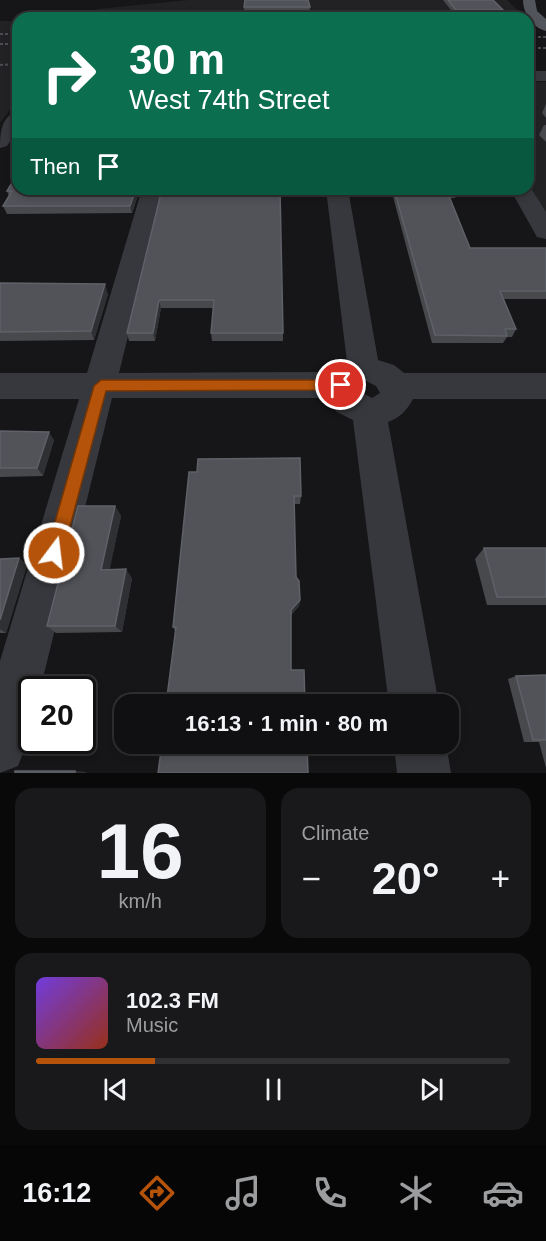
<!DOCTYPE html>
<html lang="en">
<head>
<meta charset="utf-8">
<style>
	:root { --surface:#101012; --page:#19191b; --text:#f1f3f6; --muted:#9c9d9f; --line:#303032; --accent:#b45309 }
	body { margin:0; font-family:Helvetica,sans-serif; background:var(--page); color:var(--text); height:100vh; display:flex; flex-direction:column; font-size:22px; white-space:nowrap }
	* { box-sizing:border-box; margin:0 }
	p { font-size:20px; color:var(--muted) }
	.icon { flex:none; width:33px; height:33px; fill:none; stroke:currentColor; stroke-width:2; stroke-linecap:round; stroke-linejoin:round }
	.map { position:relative; height:773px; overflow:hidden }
	.drawer { display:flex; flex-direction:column; gap:15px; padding:15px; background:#09090a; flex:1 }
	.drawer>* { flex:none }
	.banner { position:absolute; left:12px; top:12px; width:522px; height:183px; border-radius:18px; box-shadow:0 3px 9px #0003,0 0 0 2px var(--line); background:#0b6e4f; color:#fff; overflow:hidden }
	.speed { position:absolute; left:18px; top:676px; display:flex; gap:12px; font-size:30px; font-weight:700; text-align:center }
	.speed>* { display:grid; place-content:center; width:78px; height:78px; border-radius:50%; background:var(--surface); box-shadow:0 3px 9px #0003,0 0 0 2px var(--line); line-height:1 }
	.speed .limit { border:3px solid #111; border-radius:9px; background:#fff; color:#111 }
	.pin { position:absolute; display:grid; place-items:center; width:51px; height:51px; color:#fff; margin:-26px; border:3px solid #fff; border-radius:50%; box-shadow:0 2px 6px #0007 }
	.me { position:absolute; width:66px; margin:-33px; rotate:15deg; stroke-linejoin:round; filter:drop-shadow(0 0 4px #0008) }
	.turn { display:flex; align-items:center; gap:21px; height:126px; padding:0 18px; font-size:27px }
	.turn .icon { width:78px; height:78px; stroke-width:2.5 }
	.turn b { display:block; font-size:42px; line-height:51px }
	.then { display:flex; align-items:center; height:57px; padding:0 18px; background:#0003; gap:12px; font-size:22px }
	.big { font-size:45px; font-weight:800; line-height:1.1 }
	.drawer .widget { flex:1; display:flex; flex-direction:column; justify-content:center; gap:9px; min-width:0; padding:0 21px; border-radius:18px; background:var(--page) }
	.drawer .dial { align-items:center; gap:0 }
	.dial b { font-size:78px; line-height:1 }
	.song { display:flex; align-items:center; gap:18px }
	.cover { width:72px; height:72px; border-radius:9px; background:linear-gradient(135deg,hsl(260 70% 55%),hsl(10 70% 35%)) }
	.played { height:6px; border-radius:3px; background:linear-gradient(90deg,var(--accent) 25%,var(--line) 25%) }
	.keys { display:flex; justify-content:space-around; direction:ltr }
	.heat { display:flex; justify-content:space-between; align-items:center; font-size:33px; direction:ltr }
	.drawer .tiles { flex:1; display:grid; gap:15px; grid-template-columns:1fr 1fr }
	.widget:last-child { grid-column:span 2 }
	.trip { position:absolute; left:114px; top:694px; width:345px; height:60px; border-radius:18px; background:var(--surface); box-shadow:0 3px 9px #0003,0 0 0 2px var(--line); font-weight:800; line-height:60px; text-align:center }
	.dock { display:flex; height:96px; justify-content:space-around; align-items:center; background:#060607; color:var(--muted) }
	.dock .icon { width:42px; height:42px }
	.dock .active { color:var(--accent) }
	.dock b { font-size:27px; color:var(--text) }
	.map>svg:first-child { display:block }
	.built { fill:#222225 }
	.green { fill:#1e261f }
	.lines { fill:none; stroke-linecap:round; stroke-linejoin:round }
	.minor { fill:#37383d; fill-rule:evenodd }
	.major { fill:#53555c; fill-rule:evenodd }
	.rail { stroke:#4a4c52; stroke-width:2; stroke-dasharray:3 2; stroke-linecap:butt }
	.wall { fill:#47494d }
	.shaded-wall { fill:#2f3033 }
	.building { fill:#525359; stroke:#5f6168; stroke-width:1.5 }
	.route { fill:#b45309; stroke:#753606; stroke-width:1.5 }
</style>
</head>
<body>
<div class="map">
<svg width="546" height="773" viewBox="0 0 546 773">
	<rect width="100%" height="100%" fill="#161618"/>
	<g class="built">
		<path d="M188,0H507L526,18L505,16L85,18L98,9Z"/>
		<path d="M0,21H18V99L0,123Z"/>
		<path d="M528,82H546V232L528,189Z"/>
	</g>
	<path class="green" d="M505,16L507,18H85Z"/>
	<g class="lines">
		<g class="minor">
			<rect x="528" y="71" width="18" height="10"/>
			<path d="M18,111V130L7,146L0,148C0,133 1,116 18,111Z"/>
			<path d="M528,184L546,212V239L537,237L510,189H528Z"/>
			<path d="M142,189H164L119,373L332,372L337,366L347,362L326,189H348L378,360L394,365L404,373H546V399H413C407,410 400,418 388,422L439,705H389L353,420L337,412L329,398H112L40,690H32C32,718 29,740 18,766L0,773V661L79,399H0V373H87ZM366,381L376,386L380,393L372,398L361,392L359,385Z"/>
			<path d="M394,744H446L451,773H397Z"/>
		</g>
		<path class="major" d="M523,0H535L537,11L546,19V31C533,28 523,13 523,0Z"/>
		<g class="rail">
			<path d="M0,34H18"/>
			<path d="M528,37H546"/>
			<path d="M0,44H18"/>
			<path d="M528,48H546"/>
			<path d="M0,65L18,64"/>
		</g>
	</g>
	<g class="wall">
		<path d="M443,0H493L503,10L501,15H455Z"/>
		<path d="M244,7H310L309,16L244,17Z"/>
		<path d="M546,104V118L542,113Z"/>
		<path d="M544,125H546V142L539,135Z"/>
		<path d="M18,189H140L132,213L7,214L3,206L9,196L7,191Z"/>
		<path d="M162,189L283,333V341H212L211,333L213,308H161L155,341H129L127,333Z"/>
		<path d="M391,189H457L458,191L455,198H450L470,248H546V299H503L516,329L512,337H507L503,343H432Z"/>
		<path d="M0,283L108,294L94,340L0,341Z"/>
		<path d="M0,431L54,440L43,476L0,477Z"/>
		<path d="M197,472L301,496L300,504H294L296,577L300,600L299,606L291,615V670L305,705L175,631L173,627Z"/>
		<path d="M115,506L121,516L109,570L132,578L122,632L56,633L47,626Z"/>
		<path d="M484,548H546V605H487L475,559Z"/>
		<path d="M19,558L27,565L6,633H0V559Z"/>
		<path d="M546,675V768L539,742H524L508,679L516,676Z"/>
	</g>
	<g class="shaded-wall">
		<path d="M136,189H140L132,213L130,206Z"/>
		<path d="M105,284L108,294L94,340L91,331Z"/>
		<path d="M159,300L161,308L155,341L153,333Z"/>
		<path d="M49,432L54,440L43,476L37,468Z"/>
		<path d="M115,506L121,516L108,578L101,570Z"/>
		<path d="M19,558L27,565L6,633L0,629V620Z"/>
		<path d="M126,569L132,578L122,632L115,626Z"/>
		<path d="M300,600L299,606L290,615L291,610Z"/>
		<path d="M75,771L86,772V773H75Z"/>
	</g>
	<g class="building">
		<path d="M245,0H308L310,7H244Z"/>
		<path d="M448,0H493L503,10H456Z"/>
		<path d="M18,173V189H136L130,206H3L12,191H7Z"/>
		<path d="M162,189H280L283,333H211L214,300H159L153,333H127Z"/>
		<path d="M394,189H457L458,191H447L470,248H546V291H500L516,329H505L507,336L435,335Z"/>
		<path d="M0,283L105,284L91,331L0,332Z"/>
		<path d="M0,431L49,432L37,468H0Z"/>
		<path d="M300,458L301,496H294L296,577L299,581L300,600L291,610V670H304L305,705H166L176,627H173L189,472H197L198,459Z"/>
		<path d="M78,506H115L101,570L126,569L115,626H47Z"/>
		<path d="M484,548H546V597H497Z"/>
		<path d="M19,558L0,620V559Z"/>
		<path d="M546,675V740H533L516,676Z"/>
		<path d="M162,744H307L308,773H158Z"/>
		<rect x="15" y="771" width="60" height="2"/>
	</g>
	<path class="route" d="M101,380H341L348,385L341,390L106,391L63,553L61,559L54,562L48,559L46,553L94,386Z"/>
</svg>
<div class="speed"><div class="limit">20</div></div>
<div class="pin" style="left:341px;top:385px;background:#d93025"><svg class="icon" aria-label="arrive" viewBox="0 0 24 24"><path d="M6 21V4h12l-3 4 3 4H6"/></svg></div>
<svg class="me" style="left:54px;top:553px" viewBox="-20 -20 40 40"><circle r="17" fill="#b45309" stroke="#fff" stroke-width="3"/><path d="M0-11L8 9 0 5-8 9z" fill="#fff"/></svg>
<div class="trip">16:13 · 1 min · 80 m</div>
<div class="banner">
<div class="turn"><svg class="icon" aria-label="right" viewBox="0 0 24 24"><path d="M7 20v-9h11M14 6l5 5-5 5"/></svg><div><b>30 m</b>West 74th Street</div></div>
<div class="then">Then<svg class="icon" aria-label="arrive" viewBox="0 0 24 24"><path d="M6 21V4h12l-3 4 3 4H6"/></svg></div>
</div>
</div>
<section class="drawer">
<div class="tiles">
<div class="widget dial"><b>16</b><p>km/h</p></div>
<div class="widget"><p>Climate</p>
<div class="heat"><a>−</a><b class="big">20°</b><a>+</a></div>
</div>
<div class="widget">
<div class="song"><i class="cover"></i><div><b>102.3 FM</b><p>Music</p></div></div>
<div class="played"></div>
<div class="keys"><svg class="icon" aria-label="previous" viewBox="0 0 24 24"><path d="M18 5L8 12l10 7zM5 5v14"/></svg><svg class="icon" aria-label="pause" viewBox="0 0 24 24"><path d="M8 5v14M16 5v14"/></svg><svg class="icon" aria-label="next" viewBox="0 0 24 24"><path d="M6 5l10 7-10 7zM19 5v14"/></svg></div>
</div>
</div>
</section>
<nav class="dock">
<b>16:12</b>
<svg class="icon active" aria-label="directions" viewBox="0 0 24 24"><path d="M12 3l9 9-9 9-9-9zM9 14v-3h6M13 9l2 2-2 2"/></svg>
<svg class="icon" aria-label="music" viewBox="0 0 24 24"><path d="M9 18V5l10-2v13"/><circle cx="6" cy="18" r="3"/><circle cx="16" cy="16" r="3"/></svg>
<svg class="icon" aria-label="phone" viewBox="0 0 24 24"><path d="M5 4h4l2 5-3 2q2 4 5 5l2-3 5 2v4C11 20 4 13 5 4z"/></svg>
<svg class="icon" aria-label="climate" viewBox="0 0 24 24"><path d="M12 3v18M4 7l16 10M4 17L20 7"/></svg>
<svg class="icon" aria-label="car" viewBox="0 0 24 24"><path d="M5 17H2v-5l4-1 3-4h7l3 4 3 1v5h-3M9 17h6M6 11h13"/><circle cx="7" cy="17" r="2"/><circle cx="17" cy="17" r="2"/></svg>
</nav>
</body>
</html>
